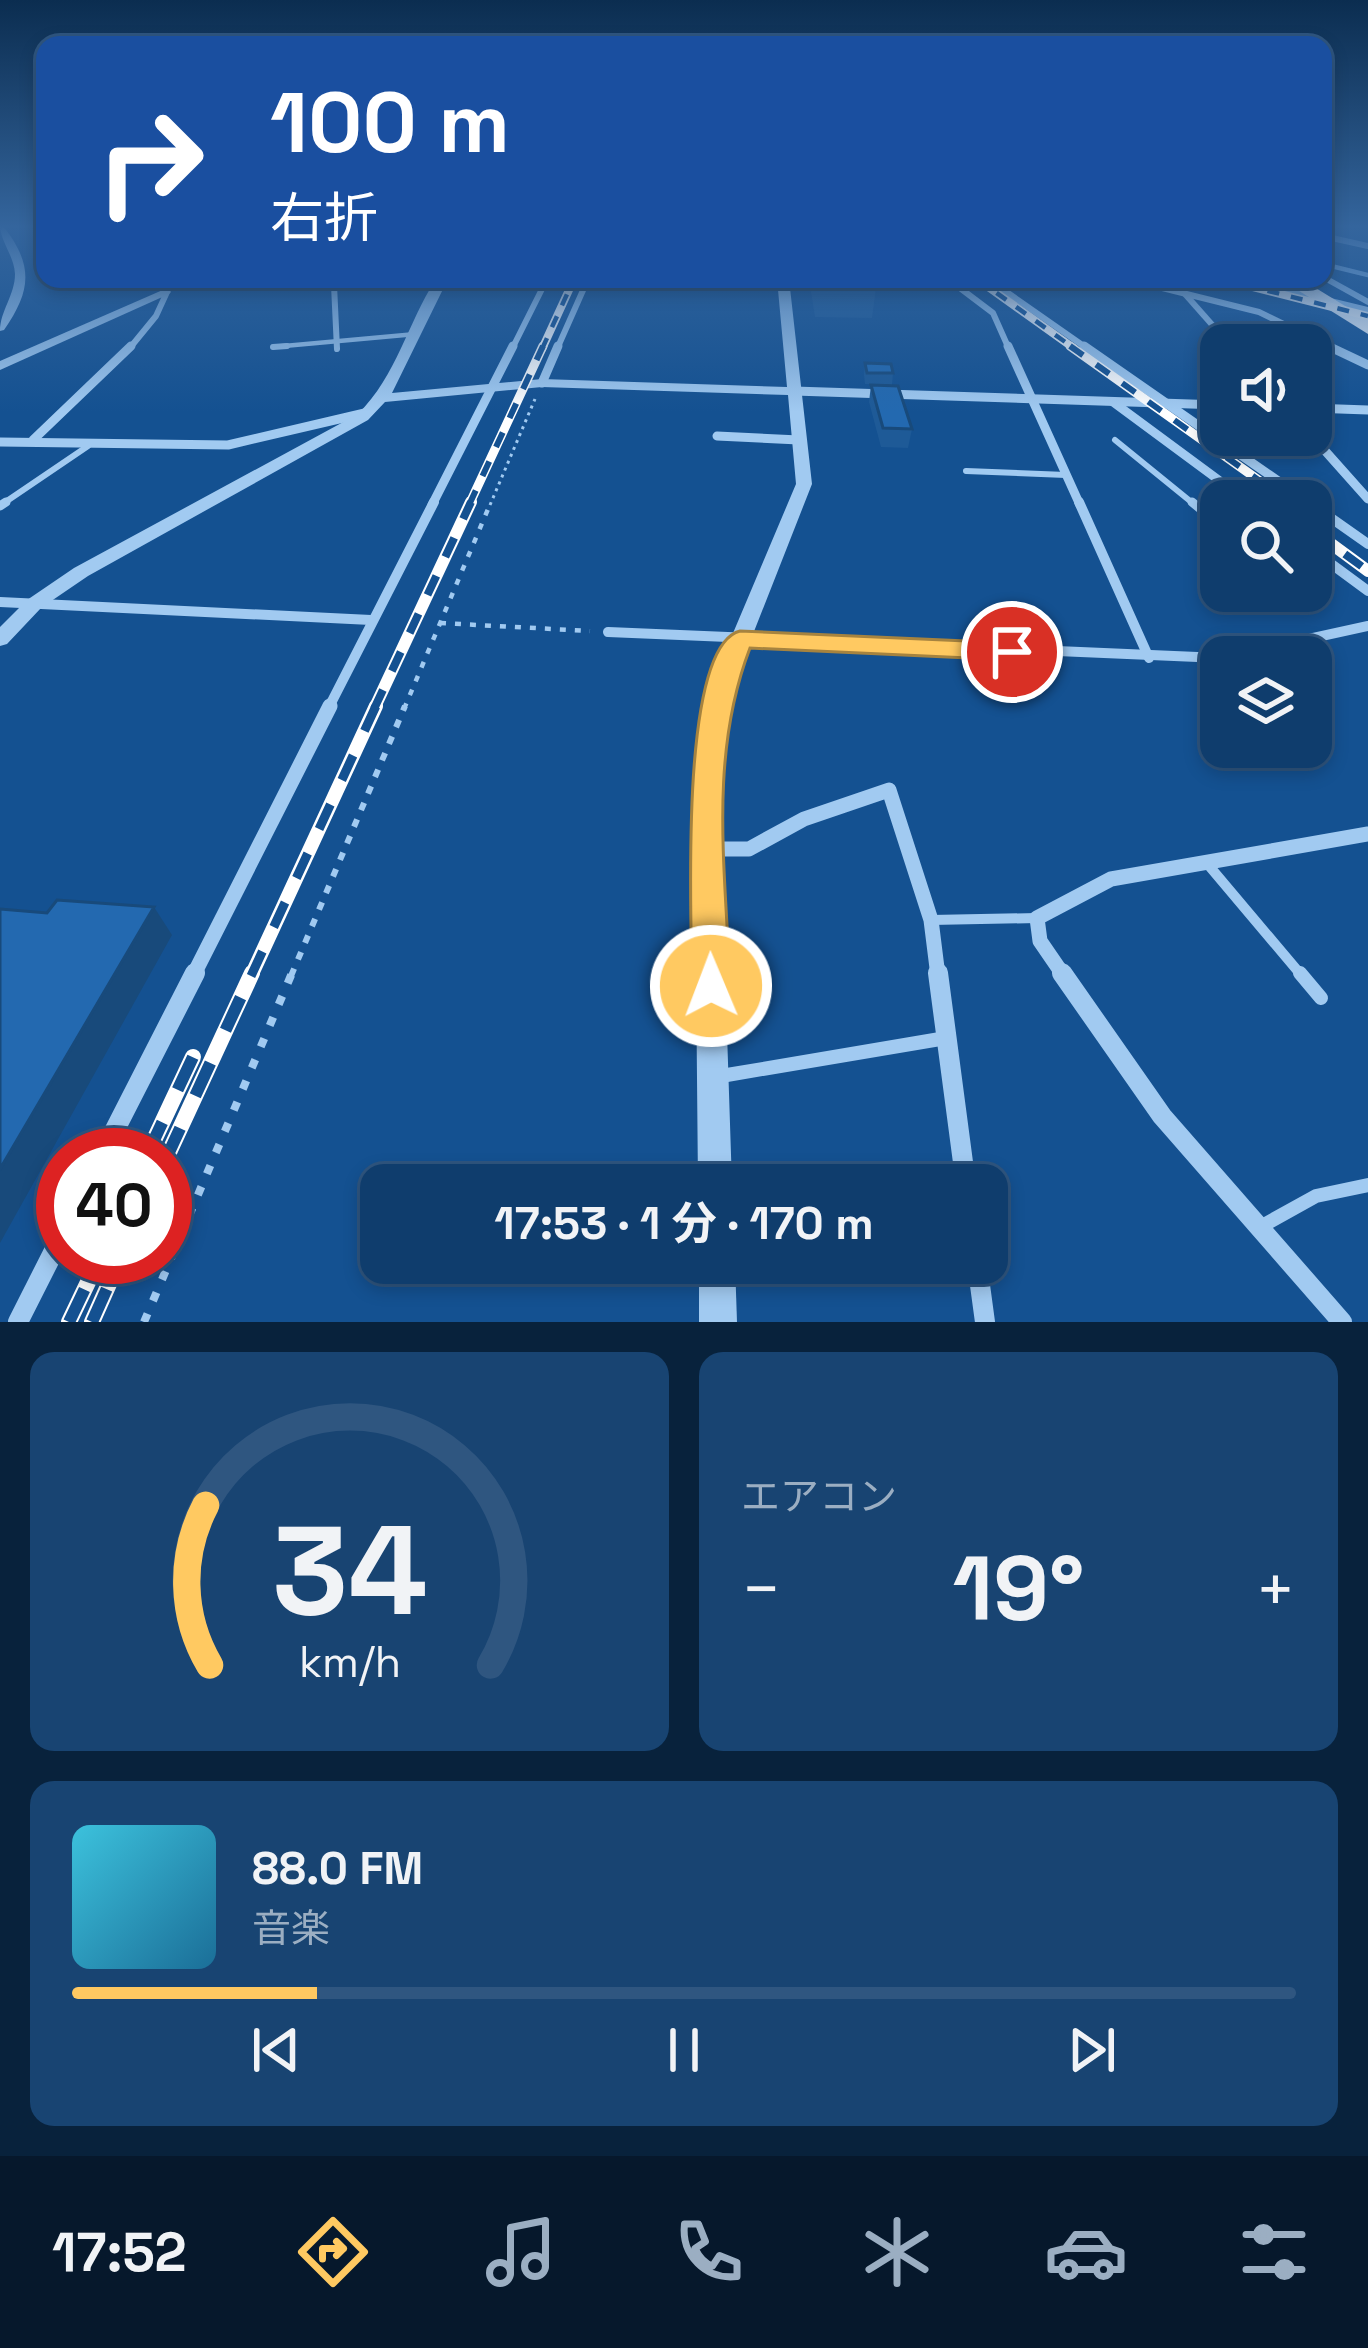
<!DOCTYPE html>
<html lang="ja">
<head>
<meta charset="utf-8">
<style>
	:root { --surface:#0f3d6d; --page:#184472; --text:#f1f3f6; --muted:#9baec2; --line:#2f5680; --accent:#ffc961 }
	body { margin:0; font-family:"Space Grotesk","Noto Sans JP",sans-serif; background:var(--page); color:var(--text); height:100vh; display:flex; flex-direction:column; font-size:45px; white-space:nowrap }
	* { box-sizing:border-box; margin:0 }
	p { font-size:39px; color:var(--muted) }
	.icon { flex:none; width:66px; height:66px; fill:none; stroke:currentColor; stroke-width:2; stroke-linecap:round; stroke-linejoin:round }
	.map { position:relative; height:1322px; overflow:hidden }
	.sheet { display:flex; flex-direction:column; gap:30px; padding:30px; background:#08223c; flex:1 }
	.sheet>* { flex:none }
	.hud { position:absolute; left:36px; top:36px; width:1296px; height:252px; border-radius:24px; box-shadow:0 6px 18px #0003,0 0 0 3px var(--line); background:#1a4fa0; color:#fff; overflow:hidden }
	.fabs { position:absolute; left:1200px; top:324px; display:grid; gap:24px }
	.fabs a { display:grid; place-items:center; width:132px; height:132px; border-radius:24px; background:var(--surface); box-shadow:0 6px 18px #0003,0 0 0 3px var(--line); font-size:60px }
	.speed { position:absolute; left:36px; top:1128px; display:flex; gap:24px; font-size:60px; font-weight:700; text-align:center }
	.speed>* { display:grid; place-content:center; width:156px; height:156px; border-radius:50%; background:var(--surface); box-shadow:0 6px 18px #0003,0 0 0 3px var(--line); line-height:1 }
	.speed .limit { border:18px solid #d22; background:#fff; color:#111 }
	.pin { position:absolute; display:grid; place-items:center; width:102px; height:102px; color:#fff; margin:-51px; border:6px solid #fff; border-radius:50%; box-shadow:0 3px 12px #0007 }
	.me { position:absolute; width:132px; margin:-66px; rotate:359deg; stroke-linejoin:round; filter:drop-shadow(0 0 9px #0008) }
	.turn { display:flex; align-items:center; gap:42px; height:252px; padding:0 36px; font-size:54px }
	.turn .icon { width:156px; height:156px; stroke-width:2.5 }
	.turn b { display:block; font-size:84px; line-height:102px }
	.big { font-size:90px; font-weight:700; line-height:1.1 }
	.sheet .card { flex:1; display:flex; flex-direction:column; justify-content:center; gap:18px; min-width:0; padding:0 42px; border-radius:24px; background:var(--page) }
	.sheet .dial { align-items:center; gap:0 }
	.dial svg { height:312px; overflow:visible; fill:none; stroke:var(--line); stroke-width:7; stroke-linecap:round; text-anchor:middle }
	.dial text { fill:var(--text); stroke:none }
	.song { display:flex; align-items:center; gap:36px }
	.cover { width:144px; height:144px; border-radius:18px; background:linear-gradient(135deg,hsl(190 70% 55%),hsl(200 70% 35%)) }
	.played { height:12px; border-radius:6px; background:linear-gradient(90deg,var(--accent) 20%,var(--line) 20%) }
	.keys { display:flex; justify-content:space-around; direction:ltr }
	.heat { display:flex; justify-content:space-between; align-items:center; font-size:66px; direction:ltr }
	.sheet .tiles { flex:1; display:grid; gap:30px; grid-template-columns:1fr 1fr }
	.card:last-child { grid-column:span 2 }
	.trip { position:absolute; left:360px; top:1164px; width:648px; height:120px; border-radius:24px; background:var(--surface); box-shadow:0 6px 18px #0003,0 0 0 3px var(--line); font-weight:700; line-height:120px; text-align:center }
	.tab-bar { display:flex; height:192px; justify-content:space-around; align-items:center; background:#06182c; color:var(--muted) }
	.tab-bar .icon { width:84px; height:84px }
	.tab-bar .selected { color:var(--accent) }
	.tab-bar b { font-size:54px; color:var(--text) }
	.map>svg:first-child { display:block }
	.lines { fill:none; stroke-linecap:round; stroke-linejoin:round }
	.stream { stroke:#94c5f4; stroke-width:4.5 }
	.path-far3 { stroke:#a1caf1; stroke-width:3; stroke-dasharray:3 4.5; stroke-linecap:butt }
	.path-far2 { stroke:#a1caf1; stroke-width:4.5; stroke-dasharray:6 9; stroke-linecap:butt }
	.path-far1 { stroke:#a1caf1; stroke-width:6; stroke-dasharray:8 10; stroke-linecap:butt }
	.path { stroke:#a1caf1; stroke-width:8; stroke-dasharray:9 14; stroke-linecap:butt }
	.service-far4 { stroke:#a1caf1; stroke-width:4.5 }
	.service-far3 { stroke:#a1caf1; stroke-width:6 }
	.service-far2 { stroke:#a1caf1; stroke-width:9 }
	.service-far1 { stroke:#a1caf1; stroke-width:10 }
	.service { stroke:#a1caf1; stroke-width:14 }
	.minor-far4 { stroke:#a1caf1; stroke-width:6 }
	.minor-far3 { stroke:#a1caf1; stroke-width:9 }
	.minor-far2 { stroke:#a1caf1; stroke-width:10 }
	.minor-far1 { stroke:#a1caf1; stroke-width:15 }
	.minor { stroke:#a1caf1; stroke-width:20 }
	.tertiary { fill:#a1caf1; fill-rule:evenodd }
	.trunk { fill:#f5faff; fill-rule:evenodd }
	.rail-far4-casing { stroke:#fff; stroke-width:8 }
	.rail-far3-casing { stroke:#fff; stroke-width:9 }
	.rail-far2-casing { stroke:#fff; stroke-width:12 }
	.rail-far1-casing { stroke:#fff; stroke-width:14 }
	.rail-casing { stroke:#fff; stroke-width:16 }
	.rail-far4 { stroke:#145191; stroke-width:4.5; stroke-dasharray:12; stroke-linecap:butt }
	.rail-far3 { stroke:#145191; stroke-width:6; stroke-dasharray:16; stroke-linecap:butt }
	.rail-far2 { stroke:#145191; stroke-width:8; stroke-dasharray:21; stroke-linecap:butt }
	.rail-far1 { stroke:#145191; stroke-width:9; stroke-dasharray:27; stroke-linecap:butt }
	.rail { stroke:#145191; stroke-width:12; stroke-dasharray:36; stroke-linecap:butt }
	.wall { fill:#1e5a97 }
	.shaded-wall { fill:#184a7b }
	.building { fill:#2369b0; stroke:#184a7b; stroke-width:3 }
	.route { fill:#ffc961; stroke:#a6833f; stroke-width:3 }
</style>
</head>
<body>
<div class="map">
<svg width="1368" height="1322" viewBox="0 0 1368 1322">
	<rect width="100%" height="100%" fill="#145191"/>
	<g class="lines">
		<path class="stream" d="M1323,264L1368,275"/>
		<path class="path-far3" d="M490,505L535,399"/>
		<g class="path-far2">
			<path d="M440,623L590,631"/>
			<path d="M404,709L491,502"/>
		</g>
		<path class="path-far1" d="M291,976L405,706"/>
		<path class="path" d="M144,1322L292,973"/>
		<path class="service-far4" d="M273,347L416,334"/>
		<g class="service-far3">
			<path d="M273,347L287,346"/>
			<path d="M1115,440L1195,505"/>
			<path d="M966,471L1066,475"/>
			<path d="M1,505L88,446"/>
		</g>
		<g class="service-far2">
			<path d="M1192,502L1221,526"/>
			<path d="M0,506L6,502"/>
		</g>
		<g class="service-far1">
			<path d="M1205,861L1302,976"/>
			<path d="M931,920L1037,918"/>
		</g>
		<g class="service">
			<path d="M1300,973L1321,998"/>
			<path d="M721,1076L946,1038"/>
			<path d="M1262,1226L1316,1196L1368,1185"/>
		</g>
		<g class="minor-far4">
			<path d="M1323,236L1368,246"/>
			<path d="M1323,277L1368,302"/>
			<path d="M948,279L993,313L1009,349"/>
			<path d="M988,279L1088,349"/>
			<path d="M1126,279L1259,312L1335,349"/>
			<path d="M1240,279L1368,310"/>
			<path d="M1185,294L1230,345"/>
			<path d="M129,349L156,316L173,279"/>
			<path d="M337,349L334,285L340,279"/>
			<path d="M512,349L547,279"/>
			<path d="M557,349L588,279"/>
		</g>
		<g class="minor-far3">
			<path d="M1008,346L1080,505"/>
			<path d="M1084,346L1307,501"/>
			<path d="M1328,346L1368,365"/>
			<path d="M542,383L558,346"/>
			<path d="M794,391L1221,405"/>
			<path d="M1113,402L1247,501"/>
			<path d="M1311,408L1368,410"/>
			<path d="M1311,435L1368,499"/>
			<path d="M717,436L799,440"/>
			<path d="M33,440L131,346"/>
			<path d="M0,442L228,445L369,412"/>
			<path d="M432,505L513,346"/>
		</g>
		<g class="minor-far2">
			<path d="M1079,502L1149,658"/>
			<path d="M1311,504L1368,544"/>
			<path d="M1311,549L1368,591"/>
			<path d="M0,602L371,620"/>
			<path d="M608,632L1221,658"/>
			<path d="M1226,657L1368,626"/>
			<path d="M328,709L434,502"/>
		</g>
		<g class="minor-far1">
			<path d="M709,849H749L804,819L889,790L931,920L938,976"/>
			<path d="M193,976L330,706"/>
			<path d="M1064,976L1040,941L1037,918L1111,879L1368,834"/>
		</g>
		<g class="minor">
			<path d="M938,973L966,1185"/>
			<path d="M1062,973L1162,1116L1342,1322"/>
			<path d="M102,1155L195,973"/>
			<path d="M977,1263L985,1322"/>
			<path d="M18,1322L63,1233"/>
		</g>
		<g class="tertiary">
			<path d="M0,227H4C34,266 31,291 4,330L0,331C0,311 15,295 15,274C14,256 2,244 0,227Z"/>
			<path d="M436,279H448L392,393L542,379L787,387L777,279H789L812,484L731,690L718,757L732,1185H698L694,757L709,690L796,484L788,395L542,387L385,402L368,420L88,576L41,608L7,644L0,646V627L27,600L74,568L358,414C397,375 407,324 436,279Z"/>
			<path d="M165,289L171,292L169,294L0,370V361Z"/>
			<path d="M699,1263H735L737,1322H699Z"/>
		</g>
		<path class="trunk" d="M1280,279H1301L1368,320V334Z"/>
		<defs>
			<g id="rail-far4">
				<path d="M977,279L1075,349"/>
				<path d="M1221,279L1368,316"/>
				<path d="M542,349L574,279"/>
			</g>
			<g id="rail-far3">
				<path d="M1070,346L1288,501"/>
				<path d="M469,505L543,346"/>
			</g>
			<g id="rail-far2">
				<path d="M1311,529L1368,571"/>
				<path d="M374,709L471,502"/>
			</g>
			<path id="rail-far1" d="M251,976L376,706"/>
			<g id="rail">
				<path d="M147,1155L193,1057"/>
				<path d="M165,1161L252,973"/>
				<path d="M69,1322L100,1257"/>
				<path d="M92,1322L121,1257"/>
			</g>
		</defs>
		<use href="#rail-far4" class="rail-far4-casing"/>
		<use href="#rail-far3" class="rail-far3-casing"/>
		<use href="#rail-far2" class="rail-far2-casing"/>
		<use href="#rail-far1" class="rail-far1-casing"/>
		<use href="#rail" class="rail-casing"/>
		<use href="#rail-far4" class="rail-far4"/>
		<use href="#rail-far3" class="rail-far3"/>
		<use href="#rail-far2" class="rail-far2"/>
		<use href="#rail-far1" class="rail-far1"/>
		<use href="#rail" class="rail"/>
	</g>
	<g class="wall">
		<path d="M809,279H873L876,288L872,318L815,317Z"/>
		<path d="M865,363L893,373L892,385L865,384L864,375Z"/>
		<path d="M871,385L912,429L908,448L881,447L869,402Z"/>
	</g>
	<path class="shaded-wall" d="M154,907L172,935L0,1243V1169Z"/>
	<g class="building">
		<path d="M816,279H873L876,288H818Z"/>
		<path d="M865,363L891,364L893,373H867Z"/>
		<path d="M871,385L898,386L912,429L883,428Z"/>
		<path d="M57,900L154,907L0,1169V909L47,913Z"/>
	</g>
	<linearGradient id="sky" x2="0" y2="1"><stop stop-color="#0b2d50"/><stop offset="0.55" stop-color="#34659d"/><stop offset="1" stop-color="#34659d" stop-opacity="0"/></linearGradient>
	<rect width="1368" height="412" fill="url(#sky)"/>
	<path class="route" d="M740,631L1012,643L1026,652L1012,660L750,648C708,758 726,870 730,986L725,998L711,1003L698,998L692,986C692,929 677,647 740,631Z"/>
</svg>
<div class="fabs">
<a><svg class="icon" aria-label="sound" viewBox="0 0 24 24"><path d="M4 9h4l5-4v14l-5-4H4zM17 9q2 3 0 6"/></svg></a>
<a><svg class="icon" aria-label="search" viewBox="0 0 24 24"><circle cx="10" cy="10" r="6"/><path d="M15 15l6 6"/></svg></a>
<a><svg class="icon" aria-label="layers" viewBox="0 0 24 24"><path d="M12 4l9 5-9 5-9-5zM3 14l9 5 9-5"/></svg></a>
</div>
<div class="speed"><div class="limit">40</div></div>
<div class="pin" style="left:1012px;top:652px;background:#d93025"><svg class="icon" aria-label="arrive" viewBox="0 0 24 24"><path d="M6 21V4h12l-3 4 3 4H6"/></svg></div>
<svg class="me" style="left:711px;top:986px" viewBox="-20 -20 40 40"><circle r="17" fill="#ffc961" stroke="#fff" stroke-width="3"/><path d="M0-11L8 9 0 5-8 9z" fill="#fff"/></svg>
<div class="trip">17:53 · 1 分 · 170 m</div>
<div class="hud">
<div class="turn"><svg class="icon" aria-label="right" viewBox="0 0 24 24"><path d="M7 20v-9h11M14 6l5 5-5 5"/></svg><div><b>100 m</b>右折</div></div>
</div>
</div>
<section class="sheet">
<div class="tiles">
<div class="card dial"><svg viewBox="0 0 100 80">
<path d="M14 69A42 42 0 1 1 86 69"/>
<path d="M14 69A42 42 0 0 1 13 28" stroke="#ffc961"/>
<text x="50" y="56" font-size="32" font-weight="700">34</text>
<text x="50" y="72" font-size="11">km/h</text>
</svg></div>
<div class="card"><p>エアコン</p>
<div class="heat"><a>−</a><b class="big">19°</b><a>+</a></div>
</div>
<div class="card">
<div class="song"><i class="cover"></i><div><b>88.0 FM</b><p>音楽</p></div></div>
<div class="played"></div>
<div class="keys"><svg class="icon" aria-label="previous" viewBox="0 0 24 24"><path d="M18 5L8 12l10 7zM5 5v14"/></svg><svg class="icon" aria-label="pause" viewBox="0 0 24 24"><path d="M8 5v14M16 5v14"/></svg><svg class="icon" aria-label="next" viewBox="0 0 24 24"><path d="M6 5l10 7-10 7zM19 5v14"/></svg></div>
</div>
</div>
</section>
<nav class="tab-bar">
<b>17:52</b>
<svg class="icon selected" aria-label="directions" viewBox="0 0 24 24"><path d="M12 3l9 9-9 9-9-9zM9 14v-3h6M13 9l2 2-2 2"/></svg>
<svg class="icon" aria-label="music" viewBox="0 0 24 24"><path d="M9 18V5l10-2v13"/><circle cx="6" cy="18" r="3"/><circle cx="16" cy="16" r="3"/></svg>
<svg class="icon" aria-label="phone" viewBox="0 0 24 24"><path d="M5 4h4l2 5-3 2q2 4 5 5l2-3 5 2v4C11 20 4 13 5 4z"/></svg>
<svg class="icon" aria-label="climate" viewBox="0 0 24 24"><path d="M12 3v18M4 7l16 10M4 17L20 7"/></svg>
<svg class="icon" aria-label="car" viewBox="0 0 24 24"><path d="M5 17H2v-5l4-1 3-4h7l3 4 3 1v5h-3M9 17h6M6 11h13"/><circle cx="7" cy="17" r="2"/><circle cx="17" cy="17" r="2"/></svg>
<svg class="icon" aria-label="filters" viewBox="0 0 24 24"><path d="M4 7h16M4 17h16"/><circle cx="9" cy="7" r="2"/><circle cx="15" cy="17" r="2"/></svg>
</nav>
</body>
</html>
